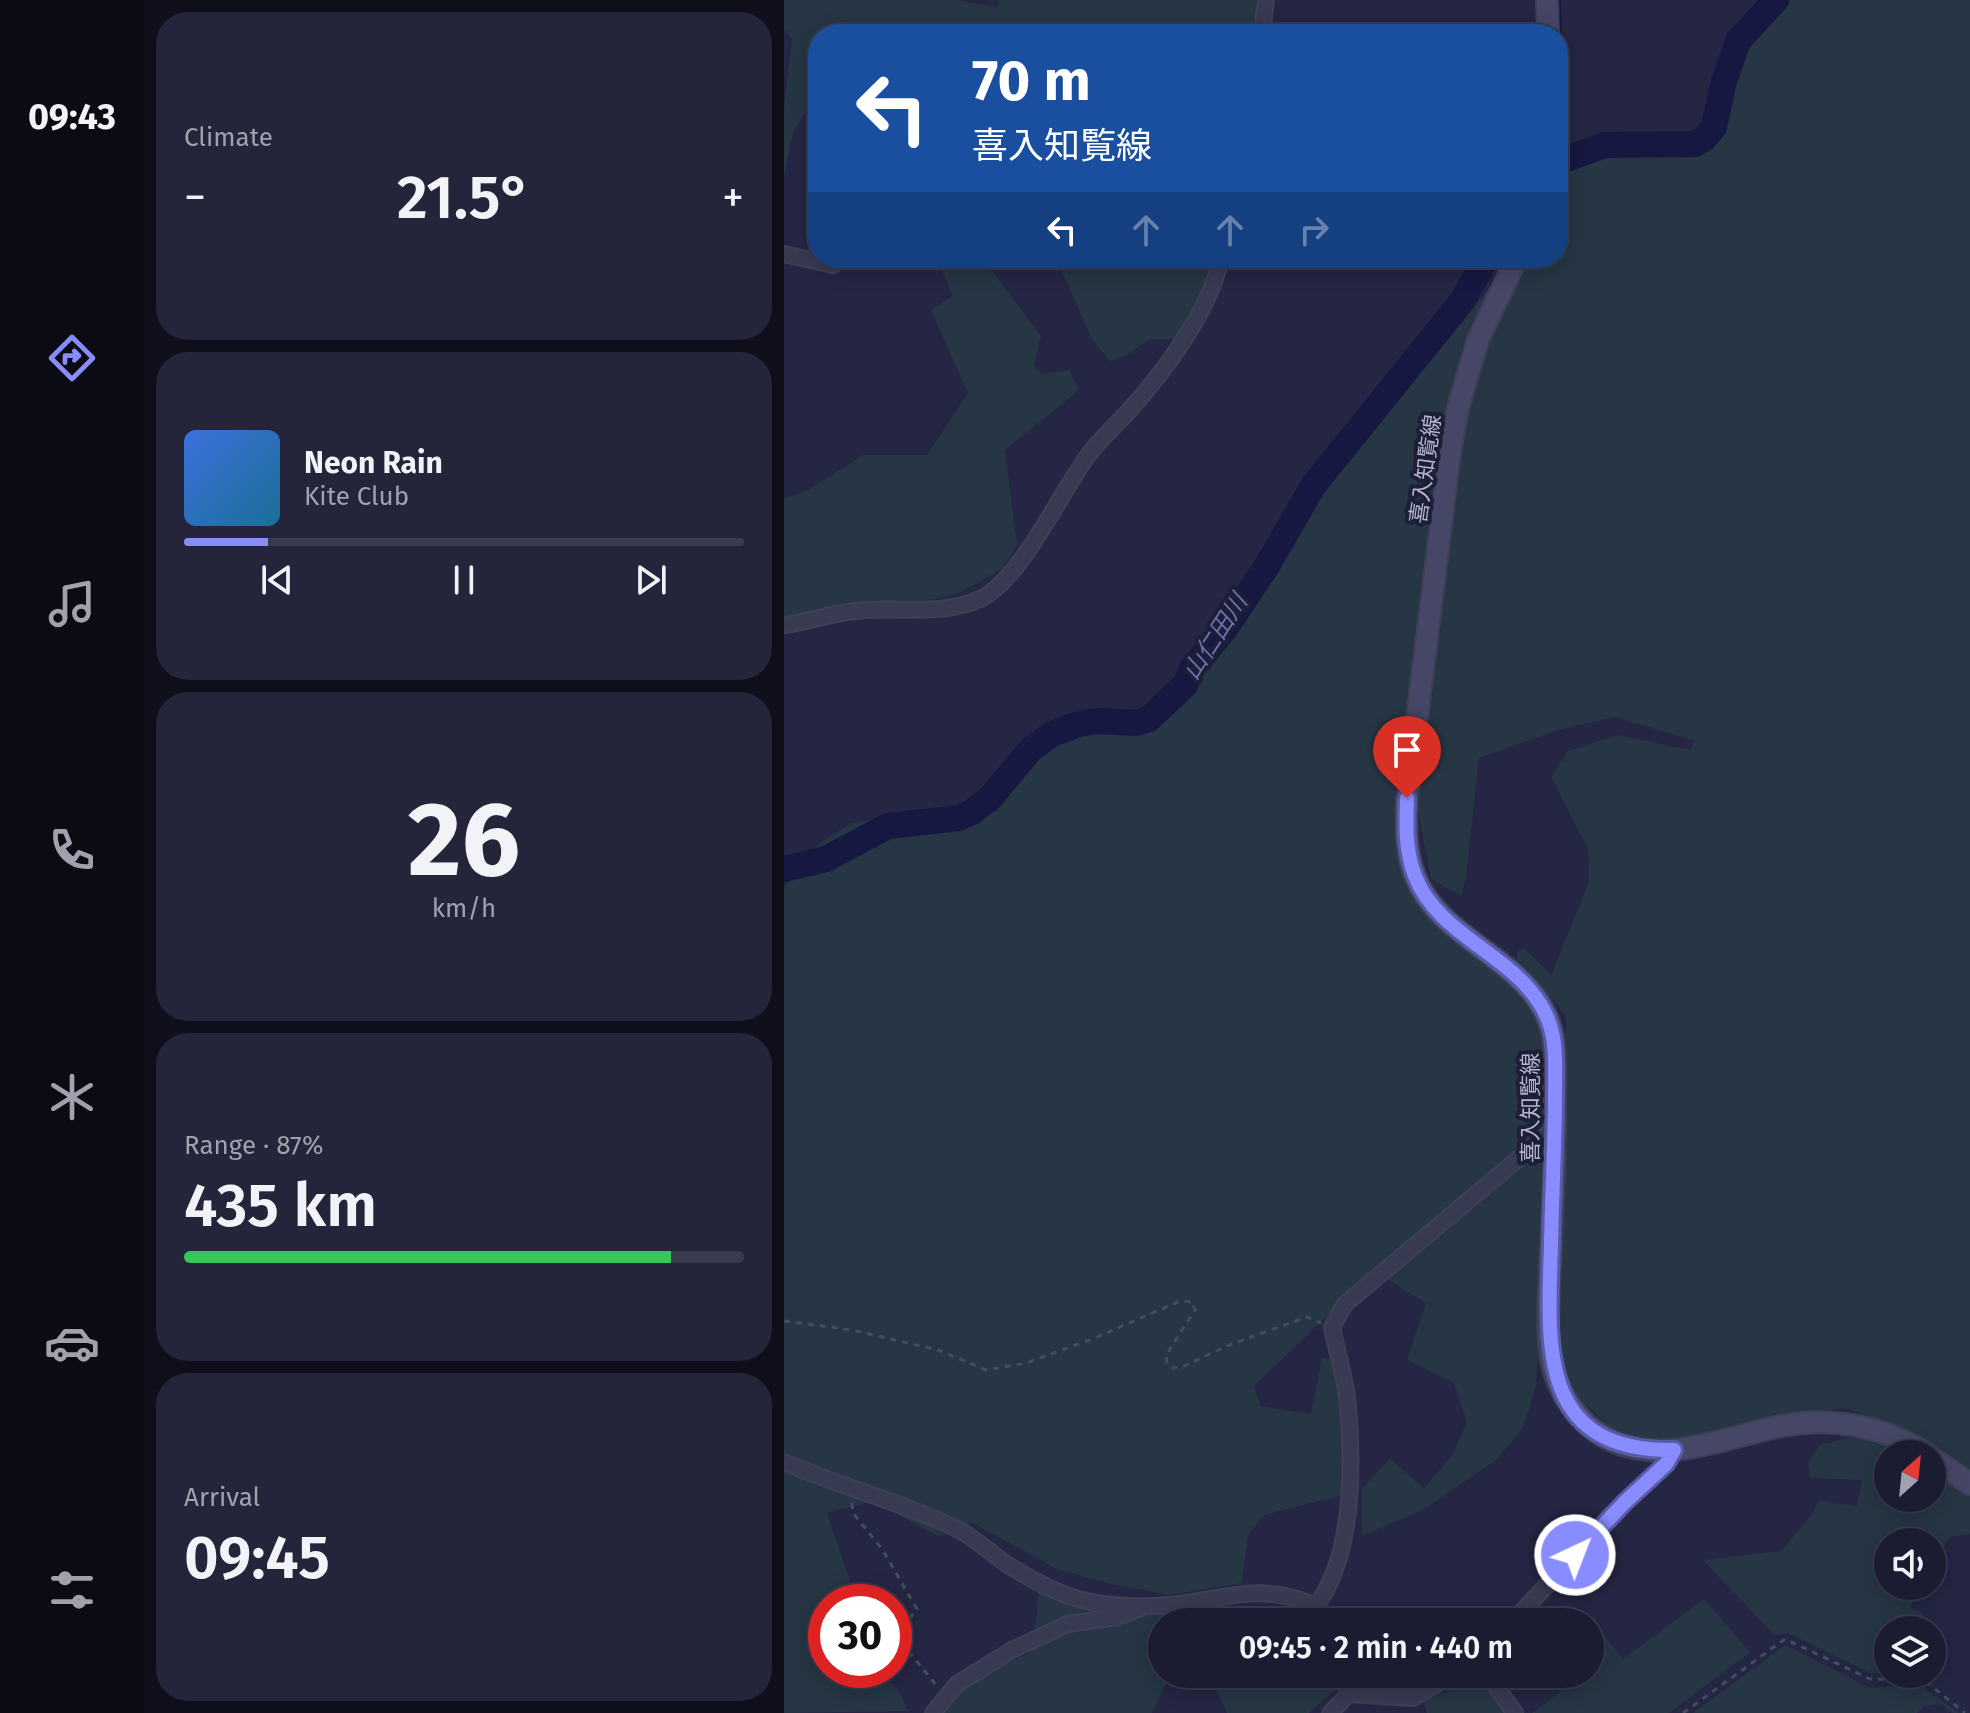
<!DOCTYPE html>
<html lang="en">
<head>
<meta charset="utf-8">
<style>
	:root { --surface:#1b1c32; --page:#24253a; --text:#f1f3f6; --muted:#a0a1ac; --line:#393a4d; --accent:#888cff }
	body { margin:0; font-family:"Fira Sans","Noto Sans JP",sans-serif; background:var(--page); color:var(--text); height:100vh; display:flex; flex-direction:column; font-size:30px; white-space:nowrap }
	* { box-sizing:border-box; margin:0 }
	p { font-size:26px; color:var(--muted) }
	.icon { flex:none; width:44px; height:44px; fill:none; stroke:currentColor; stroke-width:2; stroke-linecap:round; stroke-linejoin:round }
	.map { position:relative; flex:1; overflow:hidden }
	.details { display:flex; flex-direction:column; gap:12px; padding:12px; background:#0f0f1c; width:640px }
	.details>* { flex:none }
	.guide { position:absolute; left:24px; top:24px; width:760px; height:244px; border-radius:32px; box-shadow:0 4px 20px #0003,0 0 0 2px var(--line); background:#1a4fa0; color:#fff; overflow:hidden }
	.needle { width:52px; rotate:27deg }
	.buttons { position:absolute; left:1090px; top:1440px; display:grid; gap:16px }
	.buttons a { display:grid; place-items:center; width:72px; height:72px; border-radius:50%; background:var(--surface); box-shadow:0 4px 20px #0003,0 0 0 2px var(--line); font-size:40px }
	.speed { position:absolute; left:24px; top:1584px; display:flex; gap:16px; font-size:40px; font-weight:700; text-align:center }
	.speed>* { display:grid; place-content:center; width:104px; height:104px; border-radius:50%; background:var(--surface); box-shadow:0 4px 20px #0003,0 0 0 2px var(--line); line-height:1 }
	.speed .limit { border:12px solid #d22; background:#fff; color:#111 }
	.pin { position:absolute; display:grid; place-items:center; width:68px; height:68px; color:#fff; margin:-82px -34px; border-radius:50% 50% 50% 0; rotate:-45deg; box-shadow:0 0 8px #0007 }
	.pin .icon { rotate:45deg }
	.me { position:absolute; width:88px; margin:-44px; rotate:43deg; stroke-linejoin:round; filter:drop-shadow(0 0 6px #0008) }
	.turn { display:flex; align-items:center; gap:28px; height:168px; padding:0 32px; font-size:36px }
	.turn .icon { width:104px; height:104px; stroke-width:2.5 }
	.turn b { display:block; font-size:56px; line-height:68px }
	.lanes { display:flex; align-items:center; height:76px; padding:0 32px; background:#0003; justify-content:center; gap:40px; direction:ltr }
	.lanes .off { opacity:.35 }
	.big { font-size:60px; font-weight:600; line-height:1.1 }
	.details .tile { flex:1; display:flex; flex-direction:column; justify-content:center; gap:12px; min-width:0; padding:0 28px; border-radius:32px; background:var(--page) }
	.details .dial { align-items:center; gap:0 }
	.dial b { font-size:104px; line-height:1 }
	.song { display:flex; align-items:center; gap:24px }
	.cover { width:96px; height:96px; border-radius:12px; background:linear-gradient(135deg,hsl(220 70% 55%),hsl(200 70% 35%)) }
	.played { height:8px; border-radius:4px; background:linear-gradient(90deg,var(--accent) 15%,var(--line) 15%) }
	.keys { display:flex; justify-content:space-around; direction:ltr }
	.heat { display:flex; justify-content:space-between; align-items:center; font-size:44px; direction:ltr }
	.charge { height:12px; border-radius:6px; background:linear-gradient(90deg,#34c759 87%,var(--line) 0) }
	.trip { position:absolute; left:364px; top:1608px; width:456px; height:80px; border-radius:40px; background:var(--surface); box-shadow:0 4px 20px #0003,0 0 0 2px var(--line); font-weight:600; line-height:80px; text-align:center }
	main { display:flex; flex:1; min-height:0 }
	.menu { display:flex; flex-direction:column; width:144px; justify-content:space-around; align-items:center; background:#0b0b14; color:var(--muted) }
	.menu .icon { width:56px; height:56px }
	.menu .active { color:var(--accent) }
	.menu b { font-size:36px; color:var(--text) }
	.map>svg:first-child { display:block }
	.green { fill:#263644 }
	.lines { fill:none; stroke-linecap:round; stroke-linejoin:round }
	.stream { stroke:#161842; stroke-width:4 }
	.river { stroke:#161842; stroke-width:26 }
	.minor-casing { stroke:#3f4058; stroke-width:18 }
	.secondary-casing { stroke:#3f4058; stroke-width:24 }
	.path { stroke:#3f4f5b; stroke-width:3; stroke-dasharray:6 6; stroke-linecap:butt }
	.minor { stroke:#383a52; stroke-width:14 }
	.secondary { stroke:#464766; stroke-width:20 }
	.route-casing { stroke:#585ba6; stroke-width:20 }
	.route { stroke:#888cff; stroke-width:14 }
	.labels { text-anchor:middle; stroke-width:8; stroke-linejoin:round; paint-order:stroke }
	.street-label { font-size:22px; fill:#b5b6cc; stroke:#1d1f38 }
	.water-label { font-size:24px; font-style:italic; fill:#6c71ae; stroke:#1d1f38 }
</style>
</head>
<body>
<main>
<nav class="menu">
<b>09:43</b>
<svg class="icon active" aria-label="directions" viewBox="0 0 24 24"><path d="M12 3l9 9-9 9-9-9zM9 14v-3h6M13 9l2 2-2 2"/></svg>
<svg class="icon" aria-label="music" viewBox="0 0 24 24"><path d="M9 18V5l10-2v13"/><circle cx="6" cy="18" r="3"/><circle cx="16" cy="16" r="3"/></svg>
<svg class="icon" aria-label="phone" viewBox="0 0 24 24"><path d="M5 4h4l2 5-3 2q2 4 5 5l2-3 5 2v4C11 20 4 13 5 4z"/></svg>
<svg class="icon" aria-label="climate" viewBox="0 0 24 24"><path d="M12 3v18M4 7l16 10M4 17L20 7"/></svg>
<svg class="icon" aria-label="car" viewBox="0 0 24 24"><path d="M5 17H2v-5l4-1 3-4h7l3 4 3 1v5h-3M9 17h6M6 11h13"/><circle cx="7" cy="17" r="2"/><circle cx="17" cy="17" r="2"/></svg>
<svg class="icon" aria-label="filters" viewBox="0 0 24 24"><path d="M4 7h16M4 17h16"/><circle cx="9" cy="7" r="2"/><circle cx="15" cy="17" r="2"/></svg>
</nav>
<section class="details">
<div class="tile"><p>Climate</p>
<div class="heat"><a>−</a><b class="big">21.5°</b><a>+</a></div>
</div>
<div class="tile">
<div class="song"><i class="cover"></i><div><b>Neon Rain</b><p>Kite Club</p></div></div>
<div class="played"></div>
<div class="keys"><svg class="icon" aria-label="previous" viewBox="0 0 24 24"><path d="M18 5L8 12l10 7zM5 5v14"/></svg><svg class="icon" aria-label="pause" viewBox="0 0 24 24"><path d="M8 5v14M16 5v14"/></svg><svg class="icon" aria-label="next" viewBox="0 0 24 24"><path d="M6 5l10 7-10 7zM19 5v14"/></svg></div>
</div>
<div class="tile dial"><b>26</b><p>km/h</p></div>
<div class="tile"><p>Range · 87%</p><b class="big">435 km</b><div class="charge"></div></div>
<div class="tile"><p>Arrival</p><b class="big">09:45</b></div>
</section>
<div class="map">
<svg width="1186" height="1713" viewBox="0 0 1186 1713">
	<rect width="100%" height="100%" fill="#242643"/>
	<g class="green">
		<path d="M0,0H173L214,8L215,0H476L471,34H34V100H29L9,133L0,178V107L8,39L0,29Z"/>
		<path d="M1002,0H1186V1472L1125,1430L1060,1408L892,1440L857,1439L826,1428L784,1387L777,1362L774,1309L782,1016L742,967L733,959V952L740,948L767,975L805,882L804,849L767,777L784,751L833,735L906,750L911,741L831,717L777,729L695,758L682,878L677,896L647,879L630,791L629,891L743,997L762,1034L761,1241L752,1387L739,1428L712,1460L639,1510L578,1536V1489L606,1458L640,1489L669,1454L683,1422L670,1383L623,1359L642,1303L590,1271L470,1386L477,1406L527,1414L538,1358H550L558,1401L559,1487L555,1496L480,1515L464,1535L458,1583L386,1595L323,1583L271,1568L189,1523L155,1537L89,1501L43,1513L73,1602H42V1670H55L48,1680L77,1689L79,1676L90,1670L114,1690L124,1711L0,1713V888L36,843L67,823L158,810L197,816L213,811L262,743L298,729L362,728L368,724L408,689L464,609L532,499L730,258H774V168L798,157L911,151L936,131L943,87L953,53Z"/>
		<path d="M152,258H198L257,336L250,365L257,374L285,370L295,390L221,450L233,545L219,568L178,592L145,600L61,606L0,617V499L26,489L79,455H143L184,393L147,310L169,296Z"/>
		<path d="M272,258H430L425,282L394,339H366L341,356L326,361L308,339Z"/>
		<path d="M1072,1436L1118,1454H1104V1498H1148V1472L1186,1495V1534L1167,1537L1148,1559V1542H1104V1586H1135L1126,1608L1140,1614L1132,1630H1104V1674L1086,1673L1004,1633L990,1635L919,1560L997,1551L1028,1514L1034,1501L1073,1506L1078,1480L1026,1478L1024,1463L1036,1445Z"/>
		<path d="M254,1592L305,1610L367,1612L423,1605L428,1622H378V1674H404L384,1680L368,1713H158L176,1688L245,1653L253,1616Z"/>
		<path d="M920,1599L966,1652L885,1713H748L784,1686L772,1674H806L805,1622L808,1620L839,1659Z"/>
		<path d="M1001,1645L1086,1688L1134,1684L1175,1713H1168L1156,1703L1139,1707L1133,1713H909Z"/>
		<path d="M420,1674H553L557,1685L525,1713H443L428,1680Z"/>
		<path d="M697,1679L722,1713H643L639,1701Z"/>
	</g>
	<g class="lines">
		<path class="stream" d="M775,0L779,160"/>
		<g class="river">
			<path d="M774,162L821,145L911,144L920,139L930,127L940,81L954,41L992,0"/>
			<path d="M0,869L42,859L104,826L175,818L188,812L207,797L247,749L268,734L295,724L312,721L353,723L365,719L401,685L409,667L440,630L483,566L529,486L679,300L702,258"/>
		</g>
		<defs>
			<g id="minor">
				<path d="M478,34L482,0"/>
				<path d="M0,254L49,265L53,258"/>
				<path d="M0,625C24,622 48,613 72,611C112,606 160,617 198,598C238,577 275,495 303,457C314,441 330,427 344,412C380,372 426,311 437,258"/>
				<path d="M0,1462C56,1487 116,1501 171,1528C189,1536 204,1551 221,1563C244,1578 271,1593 298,1600C327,1607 365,1608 395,1604C449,1597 479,1583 532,1606L538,1622"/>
				<path d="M532,1606C570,1555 569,1467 564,1406C562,1380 553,1353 548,1327L561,1304L771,1128"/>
				<path d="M728,1622L841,1502L882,1464L890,1450"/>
				<path d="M558,1674L565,1694L629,1698L670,1674"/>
				<path d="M703,1674L731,1713"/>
				<path d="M149,1713L173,1684L228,1650L284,1624L333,1617L357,1608"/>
				<path d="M546,1713L565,1694"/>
			</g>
			<g id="secondary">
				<path d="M763,0L764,34"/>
				<path d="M733,258L694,340L674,408L666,452L623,798C622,825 621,850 631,876C658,947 761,961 770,1044C772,1062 771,1081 771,1099C772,1155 768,1212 766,1268C765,1298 762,1330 767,1359C773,1393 795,1425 826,1440C880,1466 942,1437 997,1426C1048,1416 1099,1426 1143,1454"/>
				<path d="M1148,1458L1186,1484"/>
			</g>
		</defs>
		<use href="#minor" class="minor-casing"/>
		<use href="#secondary" class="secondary-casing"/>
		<g class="path">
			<path d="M0,1321L68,1330L154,1350L202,1370L242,1363L306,1340L396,1301L408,1302L411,1310L382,1355L383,1363L389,1368L398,1367L445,1345L523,1317L537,1323"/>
			<path d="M68,1503L69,1513L98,1549L133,1609L112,1636L153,1686"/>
			<path d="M899,1713L1001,1639L1086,1679L1140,1680L1181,1713"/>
		</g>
		<use href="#minor" class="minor"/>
		<use href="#secondary" class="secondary"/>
	</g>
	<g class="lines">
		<defs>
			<path id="route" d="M623,798C622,825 621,850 631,876C658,947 761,961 770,1044C772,1060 771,1077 771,1092C771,1143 768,1193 767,1244C764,1345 753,1452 890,1450L882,1464L841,1502L791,1555"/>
		</defs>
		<use href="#route" class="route-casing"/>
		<use href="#route" class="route"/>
	</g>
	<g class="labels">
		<g class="street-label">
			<text transform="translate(641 469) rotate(-82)" y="8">喜入知覧線</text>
			<text transform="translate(746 1108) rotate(-90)" y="8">喜入知覧線</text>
		</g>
		<g class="water-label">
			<text transform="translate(431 637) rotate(-57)" y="8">山仁田川</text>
		</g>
	</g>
</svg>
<div class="buttons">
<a><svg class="needle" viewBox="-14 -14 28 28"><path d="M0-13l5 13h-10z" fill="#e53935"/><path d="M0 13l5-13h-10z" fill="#a0a1ac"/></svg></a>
<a><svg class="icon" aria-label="sound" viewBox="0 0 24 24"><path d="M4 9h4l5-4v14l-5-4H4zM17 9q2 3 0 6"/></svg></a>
<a><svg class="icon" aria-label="layers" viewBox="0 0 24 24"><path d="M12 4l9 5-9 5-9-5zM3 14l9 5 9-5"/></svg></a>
</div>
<div class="speed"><div class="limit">30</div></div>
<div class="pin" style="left:623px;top:798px;background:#d93025"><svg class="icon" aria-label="arrive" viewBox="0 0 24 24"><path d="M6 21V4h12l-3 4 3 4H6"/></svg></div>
<svg class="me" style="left:791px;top:1555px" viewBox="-20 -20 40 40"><circle r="17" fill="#888cff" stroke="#fff" stroke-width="3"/><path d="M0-11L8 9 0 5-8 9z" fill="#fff"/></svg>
<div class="trip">09:45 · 2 min · 440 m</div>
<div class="guide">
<div class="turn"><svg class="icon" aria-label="left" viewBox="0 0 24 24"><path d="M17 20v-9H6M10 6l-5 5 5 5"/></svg><div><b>70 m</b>喜入知覧線</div></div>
<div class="lanes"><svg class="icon" aria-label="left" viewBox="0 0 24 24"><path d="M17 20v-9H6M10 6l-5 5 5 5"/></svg><svg class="icon off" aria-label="ahead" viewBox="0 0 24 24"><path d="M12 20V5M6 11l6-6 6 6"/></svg><svg class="icon off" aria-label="ahead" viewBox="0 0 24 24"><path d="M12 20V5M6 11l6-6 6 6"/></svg><svg class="icon off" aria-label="right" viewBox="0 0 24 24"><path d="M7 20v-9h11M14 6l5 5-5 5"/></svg></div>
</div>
</div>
</main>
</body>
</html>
